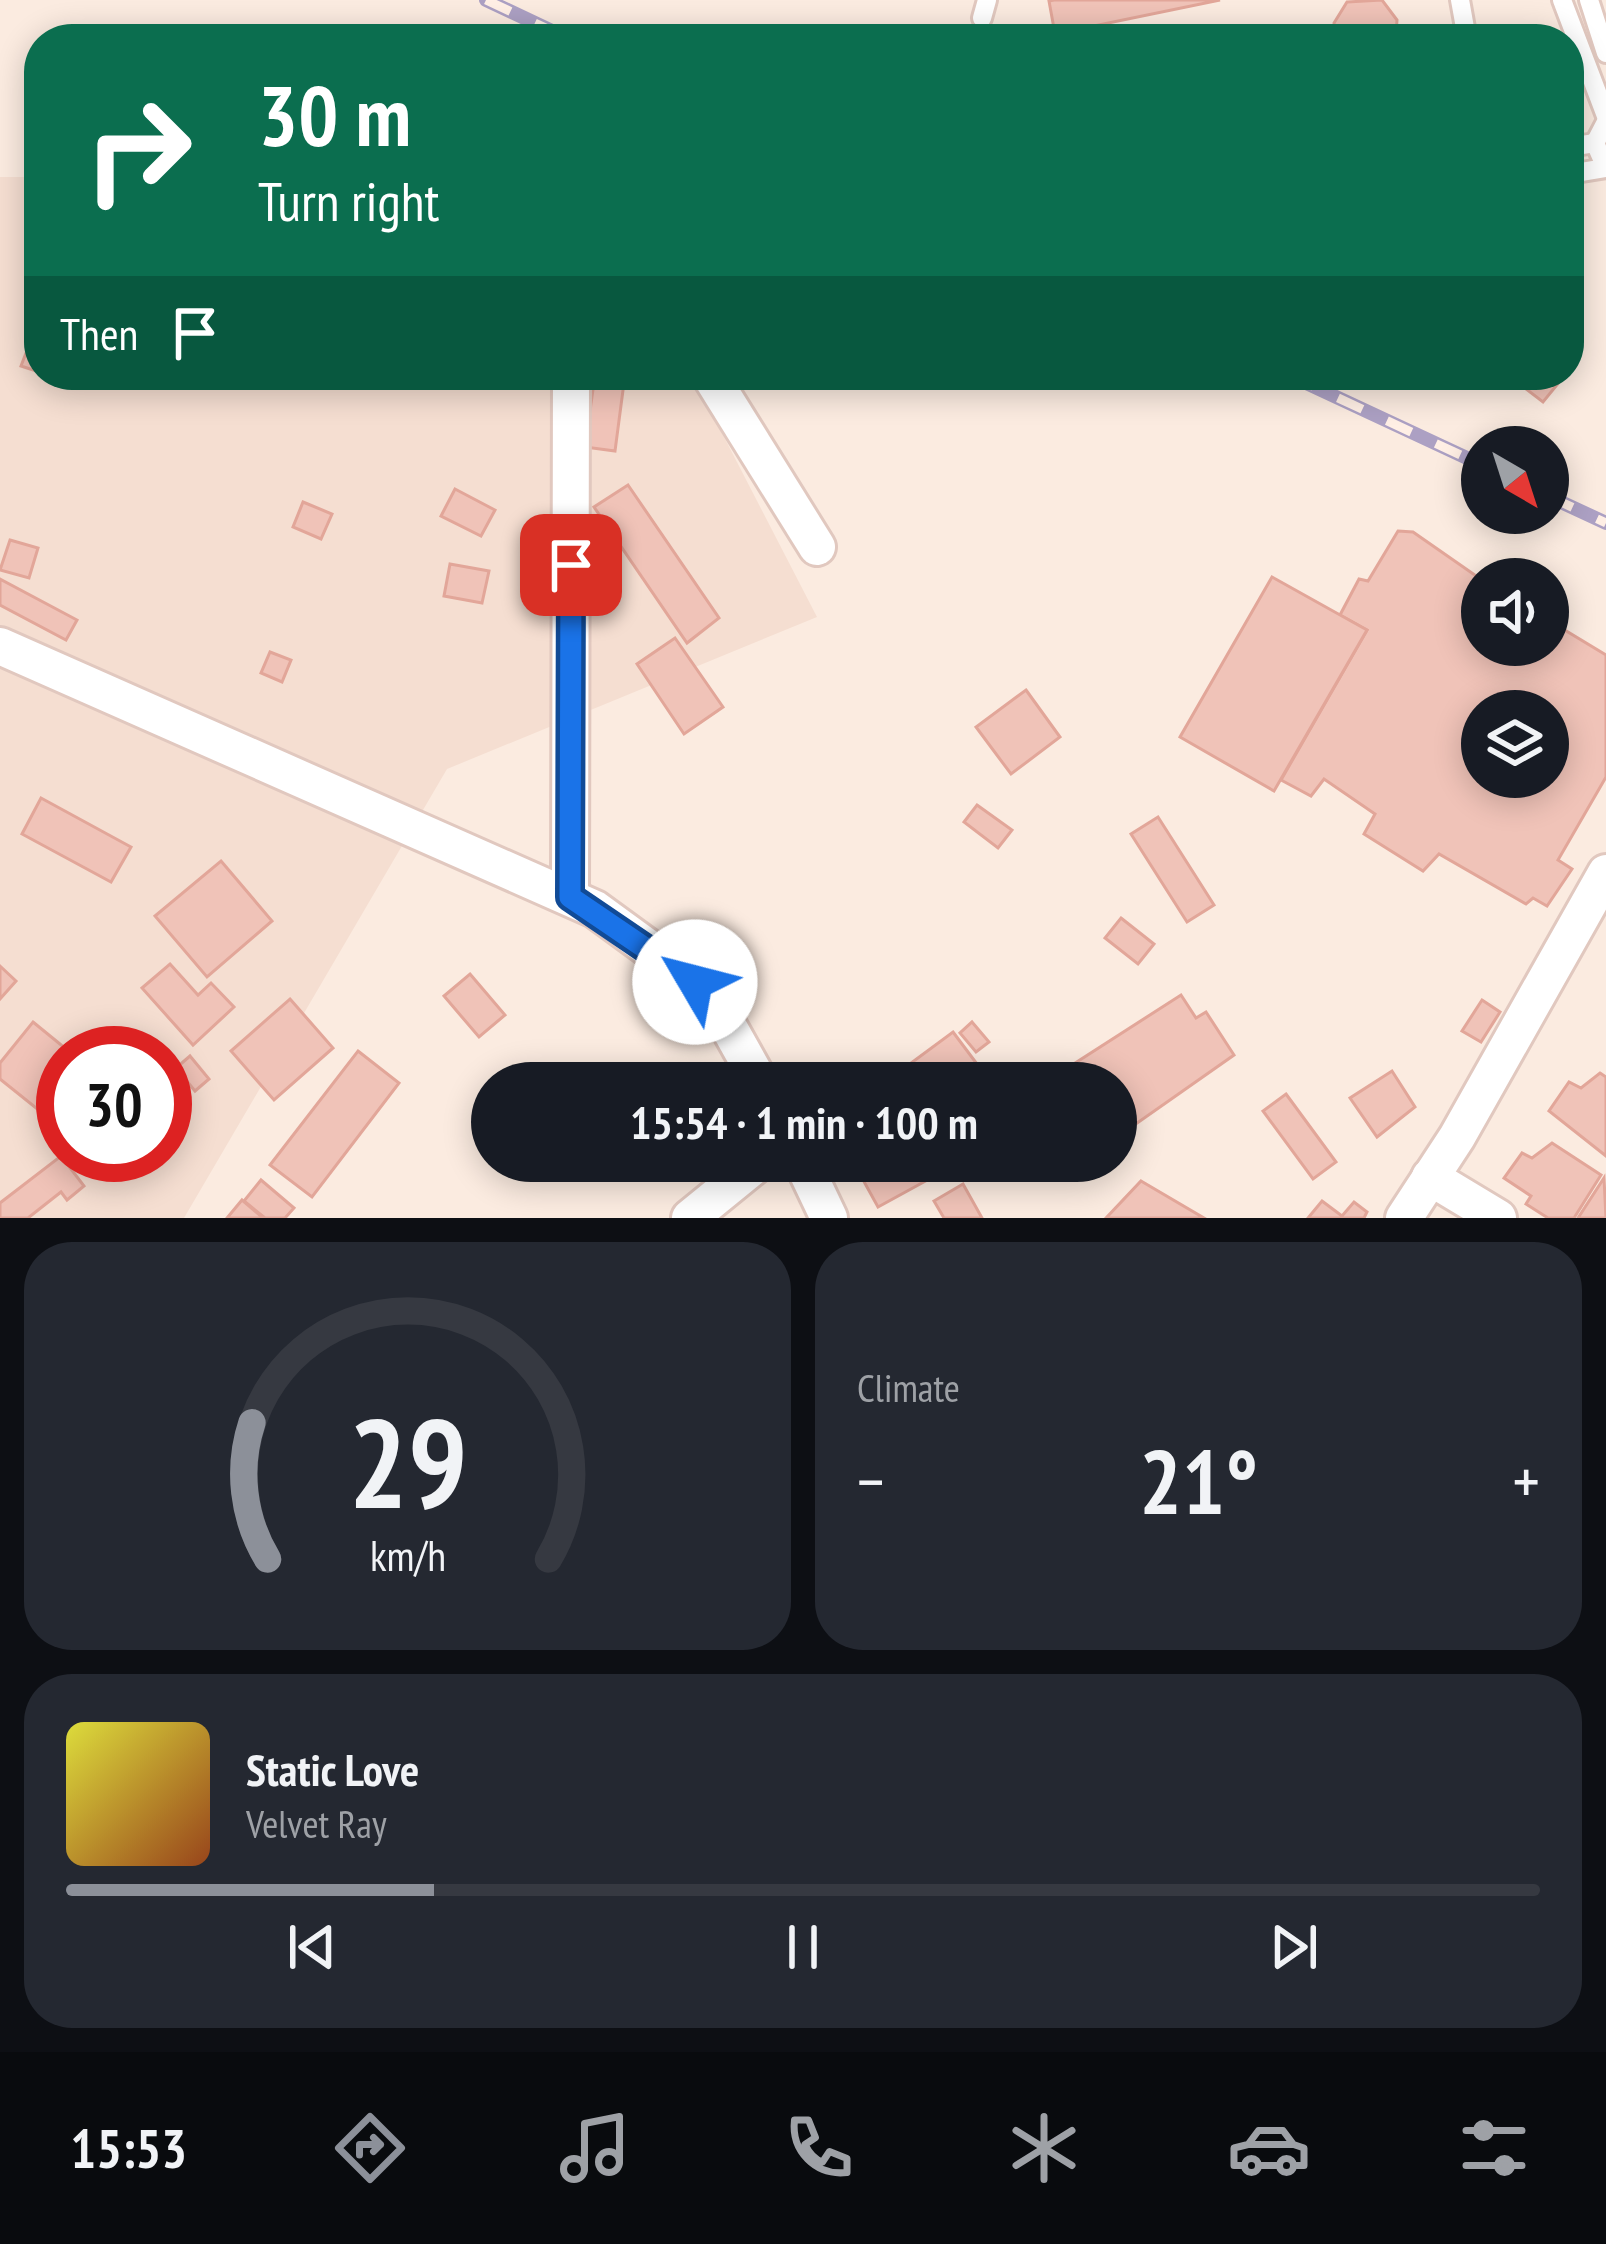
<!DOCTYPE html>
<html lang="en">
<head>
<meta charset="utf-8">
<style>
	:root { --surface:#171b24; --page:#242831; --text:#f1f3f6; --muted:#9ea1a6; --line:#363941; --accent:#8c9099 }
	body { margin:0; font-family:"PT Sans Narrow",sans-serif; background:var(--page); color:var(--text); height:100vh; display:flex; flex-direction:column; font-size:45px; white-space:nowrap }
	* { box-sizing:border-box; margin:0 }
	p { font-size:39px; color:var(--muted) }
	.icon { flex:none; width:66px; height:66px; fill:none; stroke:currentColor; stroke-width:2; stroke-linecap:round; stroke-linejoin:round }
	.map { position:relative; height:1218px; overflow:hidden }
	.sheet { display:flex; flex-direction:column; gap:24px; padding:24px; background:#0d0f14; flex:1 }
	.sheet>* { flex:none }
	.guide { position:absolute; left:24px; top:24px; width:1560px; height:366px; border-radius:48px; box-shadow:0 6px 30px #0003; background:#0b6e4f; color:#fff; overflow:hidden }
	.needle { width:78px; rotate:141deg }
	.tools { position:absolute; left:1461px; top:426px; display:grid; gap:24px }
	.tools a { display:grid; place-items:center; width:108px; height:108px; border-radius:50%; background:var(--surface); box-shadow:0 6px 30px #0003; font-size:60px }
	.speed { position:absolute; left:36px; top:1026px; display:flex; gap:24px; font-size:60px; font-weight:700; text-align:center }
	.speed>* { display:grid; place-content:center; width:156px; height:156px; border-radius:50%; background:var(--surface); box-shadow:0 6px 30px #0003; line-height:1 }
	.speed .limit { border:18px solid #d22; background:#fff; color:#111 }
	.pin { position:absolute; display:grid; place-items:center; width:102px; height:102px; color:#fff; margin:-51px; border-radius:24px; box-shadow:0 6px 18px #0006 }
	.me { position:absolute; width:132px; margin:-66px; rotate:307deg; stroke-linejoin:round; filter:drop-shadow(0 0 9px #0008) }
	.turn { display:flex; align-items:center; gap:42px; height:252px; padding:0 36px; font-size:54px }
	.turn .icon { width:156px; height:156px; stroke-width:2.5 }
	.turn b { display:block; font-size:84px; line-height:102px }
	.then { display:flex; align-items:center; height:114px; padding:0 36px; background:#0003; gap:24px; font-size:45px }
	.big { font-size:90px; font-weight:600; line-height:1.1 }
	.sheet .card { flex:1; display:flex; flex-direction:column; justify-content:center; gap:18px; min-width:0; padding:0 42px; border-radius:48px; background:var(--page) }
	.sheet .dial { align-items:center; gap:0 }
	.dial svg { height:312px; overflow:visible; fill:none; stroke:var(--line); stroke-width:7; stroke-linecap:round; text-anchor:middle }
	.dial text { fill:var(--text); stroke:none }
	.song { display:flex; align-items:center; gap:36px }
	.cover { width:144px; height:144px; border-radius:18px; background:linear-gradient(135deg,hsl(60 70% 55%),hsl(20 70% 35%)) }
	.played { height:12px; border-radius:6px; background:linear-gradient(90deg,var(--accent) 25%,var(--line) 25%) }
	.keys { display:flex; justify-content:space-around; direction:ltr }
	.heat { display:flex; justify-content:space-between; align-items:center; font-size:66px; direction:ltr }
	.sheet .tiles { flex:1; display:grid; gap:24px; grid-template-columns:1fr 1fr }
	.card:last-child { grid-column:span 2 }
	.trip { position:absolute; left:471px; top:1062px; width:666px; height:120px; border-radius:60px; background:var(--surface); box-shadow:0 6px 30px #0003; font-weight:600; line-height:120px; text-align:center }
	.dock { display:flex; height:192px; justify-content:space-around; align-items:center; background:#090b0e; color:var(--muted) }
	.dock .icon { width:84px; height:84px }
	.dock .active { color:var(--accent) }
	.dock b { font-size:54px; color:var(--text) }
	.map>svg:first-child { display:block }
	.residential { fill:#f5ded1; fill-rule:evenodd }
	.building { fill:#f0c3b8; stroke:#e2a699; stroke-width:3; fill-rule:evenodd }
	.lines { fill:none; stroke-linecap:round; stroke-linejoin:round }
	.lane-casing { stroke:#e1c8bf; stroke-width:24 }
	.street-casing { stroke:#e1c8bf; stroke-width:42 }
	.lane { stroke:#fff; stroke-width:18 }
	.street { stroke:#fff; stroke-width:36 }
	.rail-casing { stroke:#aca0c3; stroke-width:14 }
	.rail { stroke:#ffefe5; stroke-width:9; stroke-dasharray:27; stroke-linecap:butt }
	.route-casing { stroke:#114b97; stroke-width:30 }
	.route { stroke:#1a73e8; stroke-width:21 }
</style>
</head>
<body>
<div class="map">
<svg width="1606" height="1218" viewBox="0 0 1606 1218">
	<rect width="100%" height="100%" fill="#fbebe0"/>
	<path class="residential" d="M0,177H39V375H692L817,617L447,769L184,1218H0ZM63,1053H165V1155H63Z"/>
	<g class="building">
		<path d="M1054,0H1220L1055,34L1049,1Z"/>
		<path d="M1382,0L1397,20L1396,35L1432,30L1434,39H1336L1334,23L1347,2Z"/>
		<path d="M39,319V372L21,366Z"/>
		<path d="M595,375H625L615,451L585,447Z"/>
		<path d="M1508,375H1565L1543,402Z"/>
		<path d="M628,485L719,618L687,643L594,507Z"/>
		<path d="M455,489L495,510L481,536L441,516Z"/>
		<path d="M303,502L332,514L321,539L293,527Z"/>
		<path d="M1398,531L1413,532L1482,580V645H1548V620L1606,655V777L1558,860L1572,869L1547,906L1533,898L1526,904L1439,854L1423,871L1364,834L1375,814L1324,779L1311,796L1281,780L1367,630L1340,615L1359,579L1368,581ZM1482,711H1548V777H1482Z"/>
		<path d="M10,540L38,548L29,578L0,570Z"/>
		<path d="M450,564L489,571L482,603L444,596Z"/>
		<path d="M1272,577L1367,630L1274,791L1180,737Z"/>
		<path d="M0,579L77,620L66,640L0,605Z"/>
		<path d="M675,638L723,707L684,734L637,664Z"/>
		<path d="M270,652L291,660L282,682L261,673Z"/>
		<path d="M1026,690L1060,737L1011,774L976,727Z"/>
		<path d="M41,798L131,847L111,882L22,834Z"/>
		<path d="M977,805L1012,830L998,848L964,822Z"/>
		<path d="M1158,817L1214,905L1187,922L1131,834Z"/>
		<path d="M221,861L272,921L207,977L155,916Z"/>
		<path d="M1121,918L1154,944L1138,964L1105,938Z"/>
		<path d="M170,964L198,995L211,983L234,1007L193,1045L142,988Z"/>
		<path d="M0,966L16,981L0,999Z"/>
		<path d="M470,974L505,1015L479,1037L444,996Z"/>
		<path d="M1181,995L1196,1018L1206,1012L1234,1055L1123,1133L1116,1128V1083H1079L1069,1067Z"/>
		<path d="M290,999L333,1048L274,1100L231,1051Z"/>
		<path d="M1482,1000L1500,1012L1481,1042L1462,1031Z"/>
		<path d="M33,1022L71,1053H63V1086L41,1112L0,1079V1063Z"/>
		<path d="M972,1022L989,1042L976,1052L960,1033Z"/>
		<path d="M953,1032L977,1064L953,1083H884Z"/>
		<path d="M358,1051L399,1083L312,1197L270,1165Z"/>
		<path d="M190,1056L209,1079L195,1091L176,1068Z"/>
		<path d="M1392,1071L1415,1107L1377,1137L1350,1098Z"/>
		<path d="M1600,1073L1606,1077V1156L1549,1111L1569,1082L1581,1088Z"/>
		<path d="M1286,1094L1336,1162L1313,1179L1263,1111Z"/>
		<path d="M1552,1143L1601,1175L1574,1218H1548L1526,1204L1531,1196L1504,1178L1522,1153L1532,1158Z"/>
		<path d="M61,1156L84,1186L67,1200L61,1192L28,1218H0V1203Z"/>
		<path d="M873,1161L878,1167L890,1161H935L942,1172L878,1207L857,1169Z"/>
		<path d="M1604,1178L1606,1218H1578Z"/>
		<path d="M261,1180L294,1208L285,1218H265L244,1201Z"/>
		<path d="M1141,1181L1204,1218H1106Z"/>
		<path d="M963,1184L982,1218H944L934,1201Z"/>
		<path d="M242,1200L263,1218H227Z"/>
		<path d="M1322,1201L1342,1216L1354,1202L1367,1212L1364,1218H1308Z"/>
	</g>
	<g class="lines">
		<defs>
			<g id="lane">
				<path d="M1460,0L1467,39"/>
				<path d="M1562,0L1606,116"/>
				<path d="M1589,0L1606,53"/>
				<path d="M982,18L987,0"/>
				<path d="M1606,122L1595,143L1606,168"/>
				<path d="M1569,147L1595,143"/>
				<path d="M1569,174L1606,168"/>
			</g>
			<g id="street">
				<path d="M710,375L817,547"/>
				<path d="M0,646L595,909L695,982L722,1015L760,1083"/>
				<path d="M570,897L571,375"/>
				<path d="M802,1161L829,1218"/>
				<path d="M1430,1177L1498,1218"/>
				<path d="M690,1218L760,1161"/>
				<path d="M1404,1218L1457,1137L1606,873"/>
			</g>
		</defs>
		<use href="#lane" class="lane-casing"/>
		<use href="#street" class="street-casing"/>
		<use href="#lane" class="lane"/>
		<use href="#street" class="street"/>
		<defs>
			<g id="rail">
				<path d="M486,0L569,39"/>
				<path d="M1289,375L1482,465"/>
				<path d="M1548,496L1606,523"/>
			</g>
		</defs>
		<use href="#rail" class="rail-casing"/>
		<use href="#rail" class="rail"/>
	</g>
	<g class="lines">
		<defs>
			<path id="route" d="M571,565L570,897L695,982"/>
		</defs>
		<use href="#route" class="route-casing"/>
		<use href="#route" class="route"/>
	</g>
</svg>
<div class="tools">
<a><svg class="needle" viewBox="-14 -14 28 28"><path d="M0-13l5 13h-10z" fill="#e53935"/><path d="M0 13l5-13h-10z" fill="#9ea1a6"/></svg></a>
<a><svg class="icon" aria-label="sound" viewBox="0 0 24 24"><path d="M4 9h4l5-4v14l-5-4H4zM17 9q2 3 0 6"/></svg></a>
<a><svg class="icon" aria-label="layers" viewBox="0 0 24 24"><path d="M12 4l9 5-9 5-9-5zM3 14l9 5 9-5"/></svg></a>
</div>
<div class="speed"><div class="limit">30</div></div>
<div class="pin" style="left:571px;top:565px;background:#d93025"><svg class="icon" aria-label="arrive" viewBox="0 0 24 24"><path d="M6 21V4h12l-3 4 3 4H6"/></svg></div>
<svg class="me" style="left:695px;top:982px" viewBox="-20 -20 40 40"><circle r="19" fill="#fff"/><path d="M0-13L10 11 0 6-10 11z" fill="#1a73e8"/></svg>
<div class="trip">15:54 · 1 min · 100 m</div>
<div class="guide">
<div class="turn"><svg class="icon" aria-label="right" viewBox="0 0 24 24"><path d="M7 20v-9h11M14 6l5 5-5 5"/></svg><div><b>30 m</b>Turn right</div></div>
<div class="then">Then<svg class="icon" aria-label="arrive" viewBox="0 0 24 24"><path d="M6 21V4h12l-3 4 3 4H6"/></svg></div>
</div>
</div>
<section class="sheet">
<div class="tiles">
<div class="card dial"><svg viewBox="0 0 100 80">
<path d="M14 69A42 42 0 1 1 86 69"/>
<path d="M14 69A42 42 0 0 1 10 34" stroke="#8c9099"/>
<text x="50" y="56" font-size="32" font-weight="700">29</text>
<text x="50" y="72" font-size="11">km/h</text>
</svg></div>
<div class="card"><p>Climate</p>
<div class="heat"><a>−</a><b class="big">21°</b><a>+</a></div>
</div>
<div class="card">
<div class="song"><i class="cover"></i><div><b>Static Love</b><p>Velvet Ray</p></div></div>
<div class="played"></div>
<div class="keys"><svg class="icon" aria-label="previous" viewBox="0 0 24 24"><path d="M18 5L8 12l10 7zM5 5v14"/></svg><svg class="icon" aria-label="pause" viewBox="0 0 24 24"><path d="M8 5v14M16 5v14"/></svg><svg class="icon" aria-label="next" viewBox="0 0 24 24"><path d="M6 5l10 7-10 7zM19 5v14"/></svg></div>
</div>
</div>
</section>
<nav class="dock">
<b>15:53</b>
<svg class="icon active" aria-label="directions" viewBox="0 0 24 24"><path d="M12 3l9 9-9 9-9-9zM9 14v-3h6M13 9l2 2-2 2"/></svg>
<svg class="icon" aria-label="music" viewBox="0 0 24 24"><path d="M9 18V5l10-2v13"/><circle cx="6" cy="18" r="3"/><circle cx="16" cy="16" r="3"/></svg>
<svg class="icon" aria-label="phone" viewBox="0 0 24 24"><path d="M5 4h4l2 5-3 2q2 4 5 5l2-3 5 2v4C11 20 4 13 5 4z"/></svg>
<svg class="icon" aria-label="climate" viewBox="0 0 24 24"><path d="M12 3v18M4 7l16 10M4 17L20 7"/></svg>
<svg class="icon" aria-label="car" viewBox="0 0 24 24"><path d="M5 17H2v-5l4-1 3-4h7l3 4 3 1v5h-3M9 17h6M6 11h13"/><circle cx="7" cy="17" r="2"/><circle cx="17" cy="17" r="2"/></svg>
<svg class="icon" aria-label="filters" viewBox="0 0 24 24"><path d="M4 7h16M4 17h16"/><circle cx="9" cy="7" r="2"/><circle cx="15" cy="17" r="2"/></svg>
</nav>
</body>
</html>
